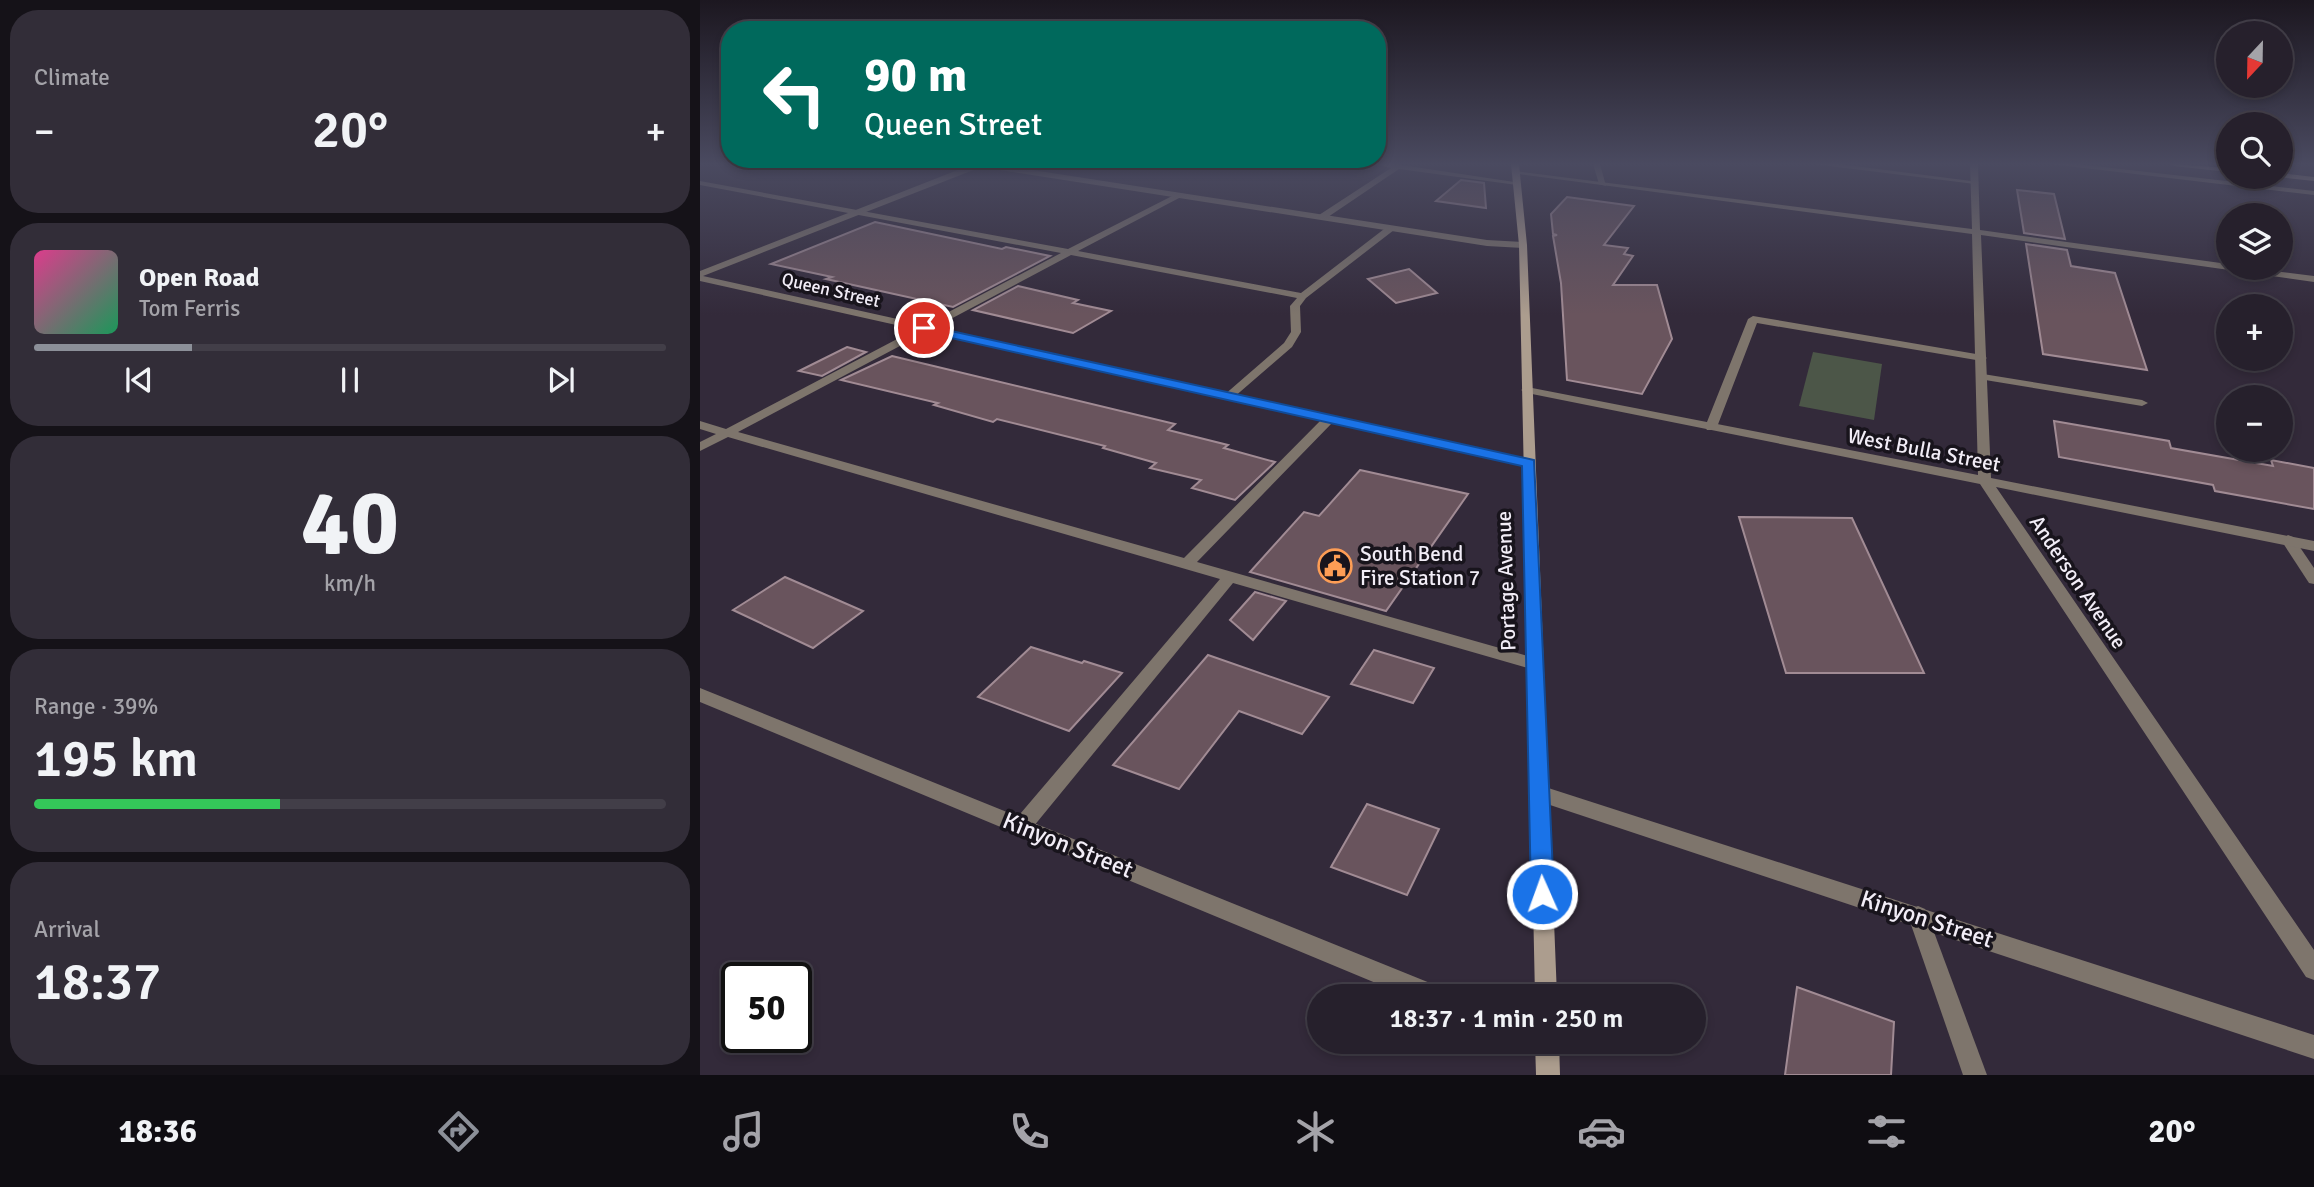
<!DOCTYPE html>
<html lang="en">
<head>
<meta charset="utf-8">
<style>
	:root { --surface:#26202c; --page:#322d38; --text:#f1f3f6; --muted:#a4a3a9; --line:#423e48; --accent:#8c9099 }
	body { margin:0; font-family:Signika,sans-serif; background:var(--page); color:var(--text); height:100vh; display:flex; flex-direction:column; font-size:26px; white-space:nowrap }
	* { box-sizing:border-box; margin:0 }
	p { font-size:23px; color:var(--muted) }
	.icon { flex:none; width:38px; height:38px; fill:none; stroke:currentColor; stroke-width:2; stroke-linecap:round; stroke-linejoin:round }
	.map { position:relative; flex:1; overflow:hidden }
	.details { display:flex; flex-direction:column; gap:10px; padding:10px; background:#151218; width:700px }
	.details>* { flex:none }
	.banner { position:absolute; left:21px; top:21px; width:665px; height:147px; border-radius:28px; box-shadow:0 4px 10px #0003,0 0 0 2px var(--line); background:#00695c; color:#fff; overflow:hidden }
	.needle { width:46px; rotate:202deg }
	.fabs { position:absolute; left:1516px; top:21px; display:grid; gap:14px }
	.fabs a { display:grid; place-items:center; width:77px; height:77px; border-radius:50%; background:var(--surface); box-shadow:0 4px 10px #0003,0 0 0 2px var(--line); font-size:35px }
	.speed { position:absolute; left:21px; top:962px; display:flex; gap:14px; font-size:35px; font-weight:700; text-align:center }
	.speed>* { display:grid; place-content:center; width:91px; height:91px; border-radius:50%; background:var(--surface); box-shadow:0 4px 10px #0003,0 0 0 2px var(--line); line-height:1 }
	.speed .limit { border:4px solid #111; border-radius:10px; background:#fff; color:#111 }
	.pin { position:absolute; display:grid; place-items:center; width:60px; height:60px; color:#fff; margin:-30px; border:4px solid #fff; border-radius:50%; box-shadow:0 2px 7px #0007 }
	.me { position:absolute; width:77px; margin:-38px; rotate:358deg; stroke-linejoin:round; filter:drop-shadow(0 0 5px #0008) }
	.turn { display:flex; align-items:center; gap:24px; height:147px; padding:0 28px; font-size:32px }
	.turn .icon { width:91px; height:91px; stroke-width:2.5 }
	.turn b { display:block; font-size:49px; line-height:60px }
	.big { font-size:52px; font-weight:600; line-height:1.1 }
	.details .tile { flex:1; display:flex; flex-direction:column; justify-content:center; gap:10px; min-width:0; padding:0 24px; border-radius:28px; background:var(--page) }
	.details .dial { align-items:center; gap:0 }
	.dial b { font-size:91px; line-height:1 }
	.song { display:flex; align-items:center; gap:21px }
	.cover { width:84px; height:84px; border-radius:10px; background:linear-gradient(135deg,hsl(330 70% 55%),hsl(150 70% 35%)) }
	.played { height:7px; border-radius:4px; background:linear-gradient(90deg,var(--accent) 25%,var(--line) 25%) }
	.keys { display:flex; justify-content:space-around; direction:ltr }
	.heat { display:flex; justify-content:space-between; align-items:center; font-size:38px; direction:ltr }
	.charge { height:10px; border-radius:5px; background:linear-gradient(90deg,#34c759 39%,var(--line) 0) }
	.trip { position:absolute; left:607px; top:984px; width:399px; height:70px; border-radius:35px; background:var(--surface); box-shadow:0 4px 10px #0003,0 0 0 2px var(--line); font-weight:600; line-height:70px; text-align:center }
	.menu { display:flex; height:112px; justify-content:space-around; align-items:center; background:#0f0d12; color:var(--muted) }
	.menu .icon { width:49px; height:49px }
	.menu .on { color:var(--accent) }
	.menu b { font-size:32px; color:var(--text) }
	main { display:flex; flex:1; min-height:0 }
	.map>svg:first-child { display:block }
	.green { fill:#4c5648 }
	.building { fill:#69545d; stroke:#a18b94; stroke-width:2 }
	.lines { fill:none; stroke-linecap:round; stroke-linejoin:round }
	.lane { fill:#7e756c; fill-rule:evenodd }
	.street { fill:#7e756c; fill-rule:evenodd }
	.secondary { fill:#ac9d8e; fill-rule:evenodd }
	.route { fill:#1a73e8; stroke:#114b97; stroke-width:2 }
	.labels { text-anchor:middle; stroke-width:7; stroke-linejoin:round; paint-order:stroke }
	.far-street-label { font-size:18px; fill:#f2edf7; stroke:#18141c }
	.street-label { font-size:21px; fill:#f2edf7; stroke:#18141c }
	.poi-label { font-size:21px; fill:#f2edf7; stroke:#18141c; text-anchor:start }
	.near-street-label { font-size:24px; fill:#f2edf7; stroke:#18141c }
</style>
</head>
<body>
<main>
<section class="details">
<div class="tile"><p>Climate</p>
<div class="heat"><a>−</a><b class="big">20°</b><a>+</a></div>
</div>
<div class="tile">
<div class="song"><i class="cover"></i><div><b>Open Road</b><p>Tom Ferris</p></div></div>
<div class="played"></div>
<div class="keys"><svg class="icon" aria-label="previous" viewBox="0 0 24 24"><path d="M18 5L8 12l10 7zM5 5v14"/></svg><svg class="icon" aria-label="pause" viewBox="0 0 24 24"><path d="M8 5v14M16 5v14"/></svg><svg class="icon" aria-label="next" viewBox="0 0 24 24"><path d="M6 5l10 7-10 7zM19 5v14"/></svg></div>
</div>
<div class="tile dial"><b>40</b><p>km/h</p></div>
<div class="tile"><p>Range · 39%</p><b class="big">195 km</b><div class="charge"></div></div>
<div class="tile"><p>Arrival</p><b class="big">18:37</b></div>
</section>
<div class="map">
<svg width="1614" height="1075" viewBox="0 0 1614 1075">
	<rect width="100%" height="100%" fill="#332a3a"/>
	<path class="green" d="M1113,352L1182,364L1174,420L1099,406Z"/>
	<g class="building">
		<path d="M761,180L784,183L786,208L736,201Z"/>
		<path d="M1317,190L1354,194L1365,239L1324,233Z"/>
		<path d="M867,197L934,206L904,245L928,248L924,254L933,256L913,285H957L972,339L942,394L867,380L861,283L853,236L857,235L853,234L851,214Z"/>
		<path d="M175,222L302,249L306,247L350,256L253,307L126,279L132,277L71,264Z"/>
		<path d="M1326,244L1367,250L1371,266L1415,273L1447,370L1343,354Z"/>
		<path d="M709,269L737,293L696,303L668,279Z"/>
		<path d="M318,286L378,300L373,303L411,311L373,333L273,310Z"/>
		<path d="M147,347L166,352L122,376L99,371Z"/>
		<path d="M192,356L475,424L468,430L528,445L524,448L575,462L535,500L492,488L501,480L450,468L456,463L403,448L405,446L297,419L293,422L234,405L238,403L141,380Z"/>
		<path d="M1354,421L1469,441L1471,448L1573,466L1571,460L1614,468V509L1515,491L1513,485L1359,457Z"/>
		<path d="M660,470L768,494L686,611L550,572L604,512L619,516Z"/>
		<path d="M1039,517L1152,518L1224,673H1086Z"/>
		<path d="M85,577L163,611L113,648L33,610Z"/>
		<path d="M555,592L586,601L553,640L530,620Z"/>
		<path d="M331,647L382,663L384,661L422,673L369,731L278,697Z"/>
		<path d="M674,650L734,668L713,703L651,684Z"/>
		<path d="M508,655L629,697L602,734L539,711L479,789L413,765Z"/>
		<path d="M667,804L739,829L707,895L631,867Z"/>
		<path d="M1097,987L1194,1022L1191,1075H1085Z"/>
	</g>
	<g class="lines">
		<g class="lane">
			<path d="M673,164H695L821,183L817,185L699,169L625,219H619V215L691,168Z"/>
			<path d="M893,164H900L906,186L899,184Z"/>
			<path d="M1113,164H1139L1279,182L1275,184Z"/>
			<path d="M1350,164H1377L1614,191V195Z"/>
			<path d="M0,181L368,249L478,193L482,195L481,197L378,251L601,293L688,226H694V230L606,298L600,306L601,332L592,347L533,398L529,399L523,396L584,343L591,332L590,306L597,298L371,255L38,432L484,558L625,416H633V422L497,562L835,658L841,660L843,664L841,668L835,670L533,583L329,832L322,835L315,832L312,826L315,820L520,579L28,437L0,451V442L16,434L0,429V421L26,429L361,253L0,185Z"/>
			<path d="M1053,316L1282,355L1287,358L1282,361L1057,323L1017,427L1015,430H1007L1005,427L1048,319Z"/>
			<path d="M1283,374L1442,400L1448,403L1442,406L1279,379V375Z"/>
			<path d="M1588,535L1593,537L1614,568V584L1609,583L1581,540Z"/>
			<path d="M1218,906L1225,909L1228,916L1287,1075H1263L1208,916L1211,909Z"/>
		</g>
		<g class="street">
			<path d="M273,164H293L787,240L823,242L827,245L823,248L787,246L281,167L3,276L829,459L835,463L829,467L0,281V271Z"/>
			<path d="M1270,164H1278L1280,230L1528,264V268H1550L1614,276V282L1281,235L1291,478L1614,541V551L1296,487L1614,950V980L1606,977L1280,484L827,393L821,390L827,387L1278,475L1272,234L811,173L815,171L1272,229Z"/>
			<path d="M0,688L735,985L743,988L746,996H707L0,702Z"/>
			<path d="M839,785L1614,1035V1059L832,799L830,793L832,787Z"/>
		</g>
		<g class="secondary">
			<path d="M811,164H819L827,245L857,996H835L819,245Z"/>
			<path d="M1471,164L1528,168V172L1474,166Z"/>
			<path d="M1580,173L1614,177V181L1578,177H1580Z"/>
			<path d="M835,1041H859L860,1075H836Z"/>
		</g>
	</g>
	<linearGradient id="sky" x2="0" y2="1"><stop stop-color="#1c1720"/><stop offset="0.52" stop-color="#4a4a60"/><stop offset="1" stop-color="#4a4a60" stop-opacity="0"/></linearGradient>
	<rect width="1614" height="315" fill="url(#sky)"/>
	<path class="route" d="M224,325L834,460L854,894L851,902L842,905L834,902L831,894L822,466L220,331V326Z"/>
	<defs>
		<symbol id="civic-ring" viewBox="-11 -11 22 22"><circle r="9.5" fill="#18141c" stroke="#fd9d55" stroke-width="1.5"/><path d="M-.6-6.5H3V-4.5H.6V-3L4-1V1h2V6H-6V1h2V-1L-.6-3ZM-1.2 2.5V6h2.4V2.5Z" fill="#fd9d55"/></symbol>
	</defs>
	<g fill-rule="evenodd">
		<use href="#civic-ring" x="616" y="547" width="38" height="38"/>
	</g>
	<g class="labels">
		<g class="far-street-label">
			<text transform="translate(131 290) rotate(13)" y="6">Queen Street</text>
		</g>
		<g class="street-label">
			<text transform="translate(1224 450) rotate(11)" y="7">West Bulla Street</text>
			<text transform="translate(806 581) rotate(-92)" y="7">Portage Avenue</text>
			<text transform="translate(1378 582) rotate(56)" y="7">Anderson Avenue</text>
		</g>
		<g class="poi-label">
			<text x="660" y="561">South Bend<tspan x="660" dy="24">Fire Station 7</tspan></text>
		</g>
		<g class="near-street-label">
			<text transform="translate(368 845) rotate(22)" y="8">Kinyon Street</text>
			<text transform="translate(1227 919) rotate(18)" y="8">Kinyon Street</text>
		</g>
	</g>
</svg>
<div class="fabs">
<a><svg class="needle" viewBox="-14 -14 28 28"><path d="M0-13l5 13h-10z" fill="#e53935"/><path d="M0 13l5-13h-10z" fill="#a4a3a9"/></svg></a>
<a><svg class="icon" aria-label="search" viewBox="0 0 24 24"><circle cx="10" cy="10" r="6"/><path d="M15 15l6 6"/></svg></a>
<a><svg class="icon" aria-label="layers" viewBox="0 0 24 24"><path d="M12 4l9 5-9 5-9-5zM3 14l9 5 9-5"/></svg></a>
<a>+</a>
<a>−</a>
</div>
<div class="speed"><div class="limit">50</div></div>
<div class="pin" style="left:224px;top:328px;background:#d93025"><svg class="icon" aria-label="arrive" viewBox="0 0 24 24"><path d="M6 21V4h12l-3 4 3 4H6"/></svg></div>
<svg class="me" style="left:842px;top:894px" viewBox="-20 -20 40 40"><circle r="17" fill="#1a73e8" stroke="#fff" stroke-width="3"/><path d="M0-11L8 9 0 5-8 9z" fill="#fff"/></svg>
<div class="trip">18:37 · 1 min · 250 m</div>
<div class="banner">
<div class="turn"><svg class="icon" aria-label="left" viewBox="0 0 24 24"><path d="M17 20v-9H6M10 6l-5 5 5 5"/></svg><div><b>90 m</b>Queen Street</div></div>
</div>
</div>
</main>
<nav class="menu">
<b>18:36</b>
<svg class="icon on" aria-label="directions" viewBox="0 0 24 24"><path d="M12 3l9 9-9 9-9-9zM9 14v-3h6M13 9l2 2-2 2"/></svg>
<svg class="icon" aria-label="music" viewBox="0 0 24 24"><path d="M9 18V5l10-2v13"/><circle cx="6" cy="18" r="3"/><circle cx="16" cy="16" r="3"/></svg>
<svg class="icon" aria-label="phone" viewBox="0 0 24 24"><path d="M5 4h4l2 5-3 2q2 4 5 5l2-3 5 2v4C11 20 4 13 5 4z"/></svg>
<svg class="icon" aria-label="climate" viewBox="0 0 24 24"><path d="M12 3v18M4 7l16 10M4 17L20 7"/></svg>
<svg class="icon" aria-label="car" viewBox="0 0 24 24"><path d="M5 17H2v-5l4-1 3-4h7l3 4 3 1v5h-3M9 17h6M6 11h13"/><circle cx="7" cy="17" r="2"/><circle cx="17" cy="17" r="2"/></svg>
<svg class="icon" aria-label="filters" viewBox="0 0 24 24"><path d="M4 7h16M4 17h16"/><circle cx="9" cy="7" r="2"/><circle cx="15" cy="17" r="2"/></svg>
<b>20°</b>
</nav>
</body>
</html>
